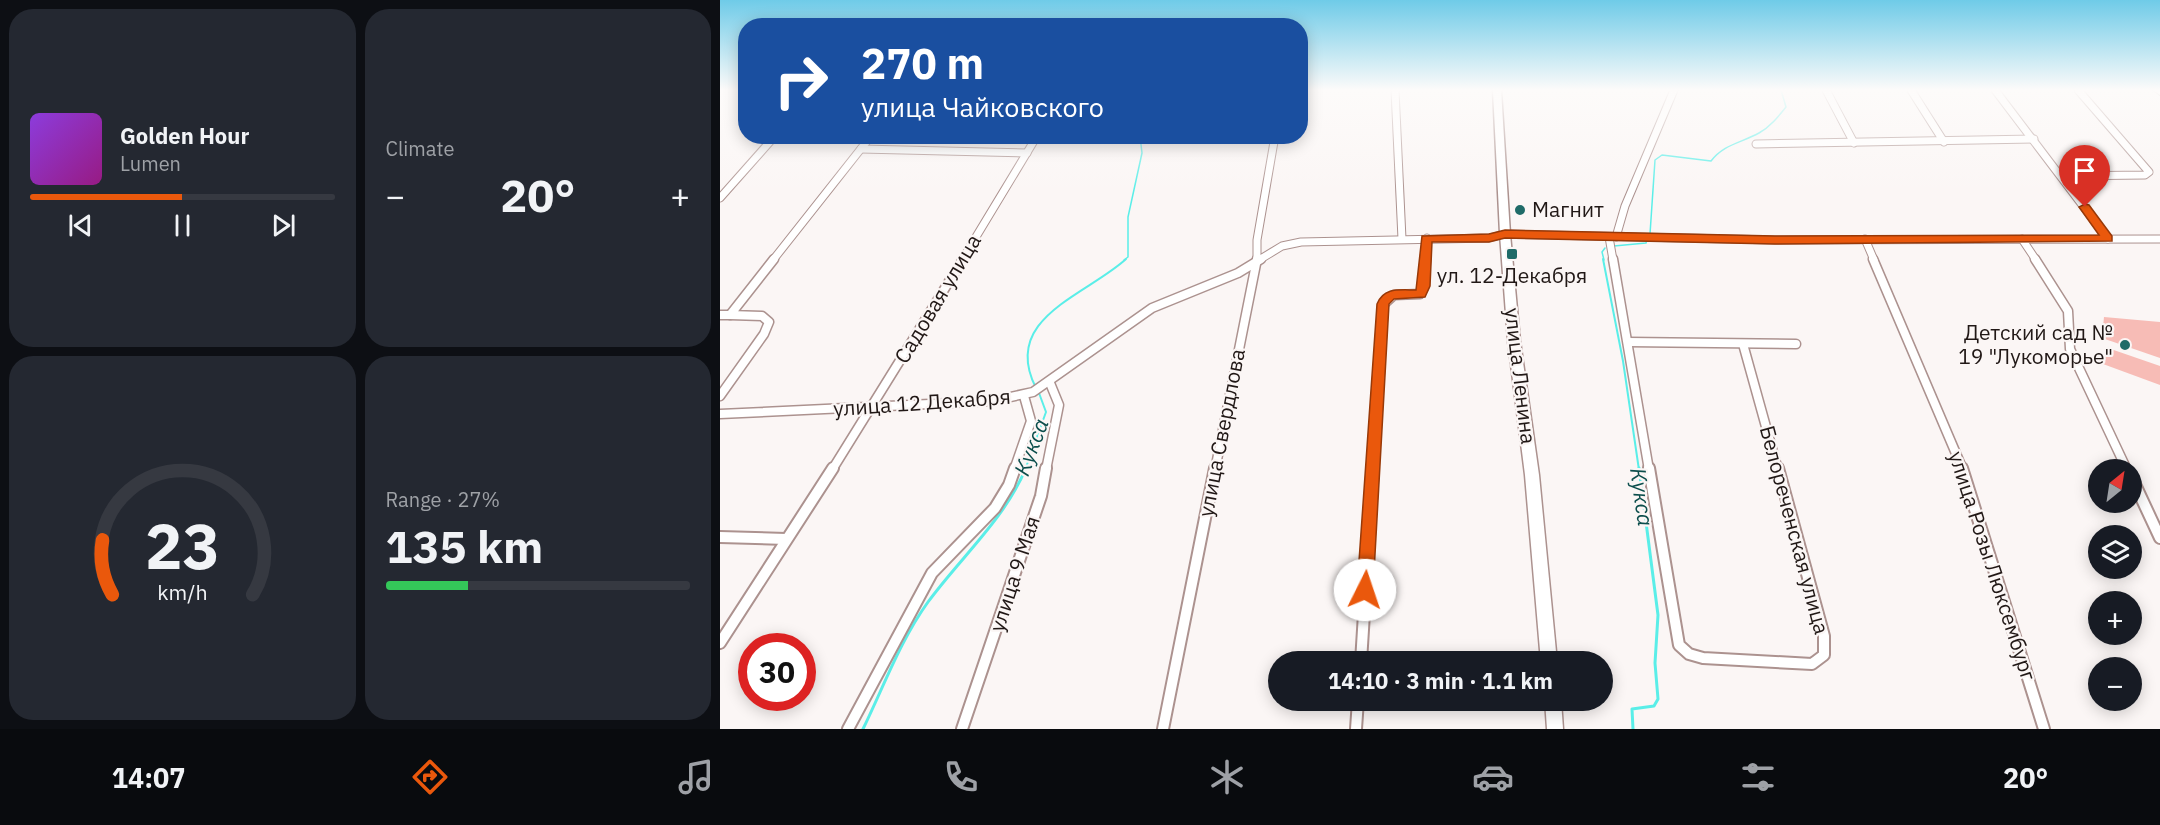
<!DOCTYPE html>
<html lang="en">
<head>
<meta charset="utf-8">
<style>
	:root { --surface:#171b24; --page:#242831; --text:#f1f3f6; --muted:#9ea1a6; --line:#363941; --accent:#ea580c }
	body { margin:0; font-family:"IBM Plex Sans",sans-serif; background:var(--page); color:var(--text); height:100vh; display:flex; flex-direction:column; font-size:22px; white-space:nowrap }
	* { box-sizing:border-box; margin:0 }
	p { font-size:20px; color:var(--muted) }
	.icon { flex:none; width:33px; height:33px; fill:none; stroke:currentColor; stroke-width:2; stroke-linecap:round; stroke-linejoin:round }
	.map { position:relative; flex:1; overflow:hidden }
	.panel { display:flex; flex-direction:column; gap:9px; padding:9px; background:#0d0f14; width:720px }
	.panel>* { flex:none }
	.guide { position:absolute; left:18px; top:18px; width:570px; height:126px; border-radius:24px; box-shadow:0 3px 15px #0003; background:#1a4fa0; color:#fff; overflow:hidden }
	.needle { width:39px; rotate:30deg }
	.tools { position:absolute; left:1368px; top:459px; display:grid; gap:12px }
	.tools a { display:grid; place-items:center; width:54px; height:54px; border-radius:50%; background:var(--surface); box-shadow:0 3px 15px #0003; font-size:30px }
	.speed { position:absolute; left:18px; top:633px; display:flex; gap:12px; font-size:30px; font-weight:700; text-align:center }
	.speed>* { display:grid; place-content:center; width:78px; height:78px; border-radius:50%; background:var(--surface); box-shadow:0 3px 15px #0003; line-height:1 }
	.speed .limit { border:9px solid #d22; background:#fff; color:#111 }
	.pin { position:absolute; display:grid; place-items:center; width:51px; height:51px; color:#fff; margin:-62px -26px; border-radius:50% 50% 50% 0; rotate:-45deg; box-shadow:0 0 6px #0007 }
	.pin .icon { rotate:45deg }
	.me { position:absolute; width:66px; margin:-33px; rotate:4deg; stroke-linejoin:round; filter:drop-shadow(0 0 4px #0008) }
	.turn { display:flex; align-items:center; gap:21px; height:126px; padding:0 24px; font-size:27px }
	.turn .icon { width:78px; height:78px; stroke-width:2.5 }
	.turn b { display:block; font-size:42px; line-height:51px }
	.big { font-size:45px; font-weight:700; line-height:1.1 }
	.panel .widget { flex:1; display:flex; flex-direction:column; justify-content:center; gap:9px; min-width:0; padding:0 21px; border-radius:24px; background:var(--page) }
	.panel .dial { align-items:center; gap:0 }
	.dial svg { height:156px; overflow:visible; fill:none; stroke:var(--line); stroke-width:7; stroke-linecap:round; text-anchor:middle }
	.dial text { fill:var(--text); stroke:none }
	.song { display:flex; align-items:center; gap:18px }
	.cover { width:72px; height:72px; border-radius:9px; background:linear-gradient(135deg,hsl(270 70% 55%),hsl(310 70% 35%)) }
	.played { height:6px; border-radius:3px; background:linear-gradient(90deg,var(--accent) 50%,var(--line) 50%) }
	.keys { display:flex; justify-content:space-around; direction:ltr }
	.heat { display:flex; justify-content:space-between; align-items:center; font-size:33px; direction:ltr }
	.charge { height:9px; border-radius:4px; background:linear-gradient(90deg,#34c759 27%,var(--line) 0) }
	.panel .tiles { flex:1; display:grid; gap:9px; grid-template-columns:repeat(2,1fr) }
	.trip { position:absolute; left:548px; top:651px; width:345px; height:60px; border-radius:30px; background:var(--surface); box-shadow:0 3px 15px #0003; font-weight:700; line-height:60px; text-align:center }
	.dock { display:flex; height:96px; justify-content:space-around; align-items:center; background:#090b0e; color:var(--muted) }
	.dock .icon { width:42px; height:42px }
	.dock .on { color:var(--accent) }
	.dock b { font-size:27px; color:var(--text) }
	main { display:flex; flex:1; min-height:0 }
	.map>svg:first-child { display:block }
	.green { fill:#f7bcb6 }
	.lines { fill:none; stroke-linecap:round; stroke-linejoin:round }
	.stream-far2 { stroke:#5aeee8; stroke-width:1.5 }
	.stream-far1 { stroke:#5aeee8; stroke-width:2 }
	.stream { stroke:#5aeee8; stroke-width:3 }
	.street-far2-casing { stroke:#ac928f; stroke-width:9 }
	.street-far1-casing { stroke:#ac928f; stroke-width:11 }
	.street-casing { stroke:#ac928f; stroke-width:14 }
	.secondary-casing { stroke:#ac928f; stroke-width:3 }
	.primary-casing { stroke:#ac928f; stroke-width:2 }
	.street-far2 { stroke:#fff; stroke-width:7 }
	.street-far1 { stroke:#fff; stroke-width:8 }
	.street { stroke:#fff; stroke-width:10 }
	.secondary { fill:#fff; fill-rule:evenodd }
	.primary { fill:#fff; fill-rule:evenodd }
	.route { fill:#ea580c; stroke:#983908; stroke-width:1.5 }
	.poi-dot { fill:#1f6b68; stroke:#fbf6f5; stroke-width:2 }
	.labels { text-anchor:middle; stroke-width:4.5; stroke-linejoin:round; paint-order:stroke }
	.poi-label { font-size:21px; fill:#211816; stroke:#fbf6f5; text-anchor:start }
	.street-label { font-size:21px; fill:#211816; stroke:#fbf6f5 }
	.water-label { font-size:22px; font-style:italic; fill:#0c4e4c; stroke:#fbf6f5 }
</style>
</head>
<body>
<main>
<section class="panel">
<div class="tiles">
<div class="widget">
<div class="song"><i class="cover"></i><div><b>Golden Hour</b><p>Lumen</p></div></div>
<div class="played"></div>
<div class="keys"><svg class="icon" aria-label="previous" viewBox="0 0 24 24"><path d="M18 5L8 12l10 7zM5 5v14"/></svg><svg class="icon" aria-label="pause" viewBox="0 0 24 24"><path d="M8 5v14M16 5v14"/></svg><svg class="icon" aria-label="next" viewBox="0 0 24 24"><path d="M6 5l10 7-10 7zM19 5v14"/></svg></div>
</div>
<div class="widget"><p>Climate</p>
<div class="heat"><a>−</a><b class="big">20°</b><a>+</a></div>
</div>
<div class="widget dial"><svg viewBox="0 0 100 80">
<path d="M14 69A42 42 0 1 1 86 69"/>
<path d="M14 69A42 42 0 0 1 9 41" stroke="#ea580c"/>
<text x="50" y="56" font-size="32" font-weight="700">23</text>
<text x="50" y="72" font-size="11">km/h</text>
</svg></div>
<div class="widget"><p>Range · 27%</p><b class="big">135 km</b><div class="charge"></div></div>
</div>
</section>
<div class="map">
<svg width="1440" height="729" viewBox="0 0 1440 729">
	<rect width="100%" height="100%" fill="#fbf6f5"/>
	<g class="green">
		<path d="M1384,317L1440,322V358L1382,338Z"/>
		<path d="M1385,347L1440,366V385L1383,364Z"/>
	</g>
	<g class="lines">
		<g class="stream-far2">
			<path d="M930,234L935,160L942,155L991,161C1004,144 1021,143 1039,133C1050,127 1058,117 1066,107L1061,90"/>
			<path d="M894,246L926,243L927,239"/>
			<path d="M404,260L408,257V217L422,153L420,136"/>
			<path d="M884,260L882,252L885,248"/>
		</g>
		<g class="stream-far1">
			<path d="M883,259L903,361L919,470"/>
			<path d="M316,388C280,318 367,295 406,259"/>
			<path d="M305,470L326,412L319,393"/>
		</g>
		<g class="stream">
			<path d="M143,729C164,686 180,641 208,602C241,557 284,520 306,468"/>
			<path d="M913,729L912,709L934,706L938,699L935,663L938,615L919,468"/>
		</g>
		<defs>
			<g id="street-far2">
				<path d="M675,90L682,239"/>
				<path d="M1106,90L1134,143"/>
				<path d="M1191,90L1224,142"/>
				<path d="M1275,90L1388,239"/>
				<path d="M1036,144L1314,139"/>
				<path d="M141,149L307,153"/>
				<path d="M1342,176L1425,175L1429,172L1358,90"/>
				<path d="M0,198L55,136"/>
				<path d="M889,237L893,260"/>
				<path d="M896,237L905,206L954,90"/>
				<path d="M1145,239L1154,260"/>
				<path d="M1302,239L1316,260"/>
				<path d="M53,260L151,136"/>
				<path d="M242,260L317,136"/>
				<path d="M537,260V240L555,136"/>
				<path d="M539,260L562,246L581,242L769,238L785,234L1055,240L1440,239"/>
				<path d="M706,260L707,238"/>
			</g>
			<g id="street-far1">
				<path d="M893,259L929,470"/>
				<path d="M1153,259L1243,470"/>
				<path d="M1315,259L1348,311L1350,349L1407,470"/>
				<path d="M0,315H10"/>
				<path d="M908,342L1076,344"/>
				<path d="M1023,344L1058,470"/>
				<path d="M0,396L44,334L49,322L42,316L10,315L54,259"/>
				<path d="M0,414L272,401L313,392L432,308L518,273L541,259"/>
				<path d="M112,470L243,259"/>
				<path d="M294,470L311,421L304,396"/>
				<path d="M326,470L339,405L330,383"/>
				<path d="M495,470L537,259"/>
				<path d="M653,470L663,305L674,295L700,294L704,287L706,259"/>
			</g>
			<g id="street">
				<path d="M929,468L959,645L969,654L983,658L1092,664L1104,655V636L1058,468"/>
				<path d="M1242,468L1324,729"/>
				<path d="M1412,478L1440,538"/>
				<path d="M0,537L66,539"/>
				<path d="M0,643L113,468"/>
				<path d="M641,662L653,468"/>
				<path d="M128,729L212,573L275,508L289,485L295,468"/>
				<path d="M242,729L321,496L326,468"/>
				<path d="M443,729L495,468"/>
				<path d="M636,729L638,700"/>
			</g>
			<g id="secondary">
				<path d="M773,90H781L790,234L800,341L819,475L837,662H821L805,475L788,341L780,234Z"/>
				<path d="M825,700H841L843,729H827Z"/>
			</g>
			<path id="primary" d="M1433,90H1440V95Z"/>
		</defs>
		<use href="#street-far2" class="street-far2-casing"/>
		<use href="#street-far1" class="street-far1-casing"/>
		<use href="#street" class="street-casing"/>
		<use href="#secondary" class="secondary-casing"/>
		<use href="#primary" class="primary-casing"/>
		<use href="#street-far2" class="street-far2"/>
		<use href="#street-far1" class="street-far1"/>
		<use href="#street" class="street"/>
		<use href="#secondary" class="secondary"/>
		<use href="#primary" class="primary"/>
	</g>
	<linearGradient id="sky" x2="0" y2="1"><stop stop-color="#6fcbe8"/><stop offset="0.47" stop-color="#fdfbfa"/><stop offset="1" stop-color="#fdfbfa" stop-opacity="0"/></linearGradient>
	<rect width="1440" height="192" fill="url(#sky)"/>
	<path class="route" d="M1365,204L1369,205L1392,236V241L1055,244L785,238L769,242H712L710,286L705,297L674,299L669,304L653,590L651,596L645,598L639,596L637,590L657,304C664,287 679,290 696,290L702,236L769,234L785,230L1055,236L1379,235L1359,207Z"/>
	<g class="poi-dot">
		<circle cx="800" cy="210" r="6"/>
		<rect x="786" y="248" width="12" height="12" rx="3"/>
		<circle cx="1405" cy="345" r="6"/>
	</g>
	<g class="labels">
		<g class="poi-label">
			<text x="812" y="217">Магнит</text>
			<text x="792" y="283" text-anchor="middle">ул. 12-Декабря</text>
			<text x="1393" y="340" text-anchor="end">Детский сад №<tspan x="1393" dy="24">19 "Лукоморье"</tspan></text>
		</g>
		<g class="street-label">
			<text transform="translate(218 299) rotate(-59)" y="7">Садовая улица</text>
			<text transform="translate(800 376) rotate(83)" y="7">улица Ленина</text>
			<text transform="translate(202 403) rotate(-4)" y="7">улица 12 Декабря</text>
			<text transform="translate(502 433) rotate(-79)" y="7">улица Свердлова</text>
			<text transform="translate(1074 530) rotate(75)" y="7">Белореченская улица</text>
			<text transform="translate(1272 566) rotate(72)" y="7">улица Розы Люксембург</text>
			<text transform="translate(295 574) rotate(-72)" y="7">улица 9 Мая</text>
		</g>
		<g class="water-label">
			<text transform="translate(311 447) rotate(-69)" y="8">Кукса</text>
			<text transform="translate(922 497) rotate(82)" y="8">Кукса</text>
		</g>
	</g>
</svg>
<div class="tools">
<a><svg class="needle" viewBox="-14 -14 28 28"><path d="M0-13l5 13h-10z" fill="#e53935"/><path d="M0 13l5-13h-10z" fill="#9ea1a6"/></svg></a>
<a><svg class="icon" aria-label="layers" viewBox="0 0 24 24"><path d="M12 4l9 5-9 5-9-5zM3 14l9 5 9-5"/></svg></a>
<a>+</a>
<a>−</a>
</div>
<div class="speed"><div class="limit">30</div></div>
<div class="pin" style="left:1365px;top:207px;background:#d93025"><svg class="icon" aria-label="arrive" viewBox="0 0 24 24"><path d="M6 21V4h12l-3 4 3 4H6"/></svg></div>
<svg class="me" style="left:645px;top:590px" viewBox="-20 -20 40 40"><circle r="19" fill="#fff"/><path d="M0-13L10 11 0 6-10 11z" fill="#ea580c"/></svg>
<div class="trip">14:10 · 3 min · 1.1 km</div>
<div class="guide">
<div class="turn"><svg class="icon" aria-label="right" viewBox="0 0 24 24"><path d="M7 20v-9h11M14 6l5 5-5 5"/></svg><div><b>270 m</b>улица Чайковского</div></div>
</div>
</div>
</main>
<nav class="dock">
<b>14:07</b>
<svg class="icon on" aria-label="directions" viewBox="0 0 24 24"><path d="M12 3l9 9-9 9-9-9zM9 14v-3h6M13 9l2 2-2 2"/></svg>
<svg class="icon" aria-label="music" viewBox="0 0 24 24"><path d="M9 18V5l10-2v13"/><circle cx="6" cy="18" r="3"/><circle cx="16" cy="16" r="3"/></svg>
<svg class="icon" aria-label="phone" viewBox="0 0 24 24"><path d="M5 4h4l2 5-3 2q2 4 5 5l2-3 5 2v4C11 20 4 13 5 4z"/></svg>
<svg class="icon" aria-label="climate" viewBox="0 0 24 24"><path d="M12 3v18M4 7l16 10M4 17L20 7"/></svg>
<svg class="icon" aria-label="car" viewBox="0 0 24 24"><path d="M5 17H2v-5l4-1 3-4h7l3 4 3 1v5h-3M9 17h6M6 11h13"/><circle cx="7" cy="17" r="2"/><circle cx="17" cy="17" r="2"/></svg>
<svg class="icon" aria-label="filters" viewBox="0 0 24 24"><path d="M4 7h16M4 17h16"/><circle cx="9" cy="7" r="2"/><circle cx="15" cy="17" r="2"/></svg>
<b>20°</b>
</nav>
</body>
</html>
